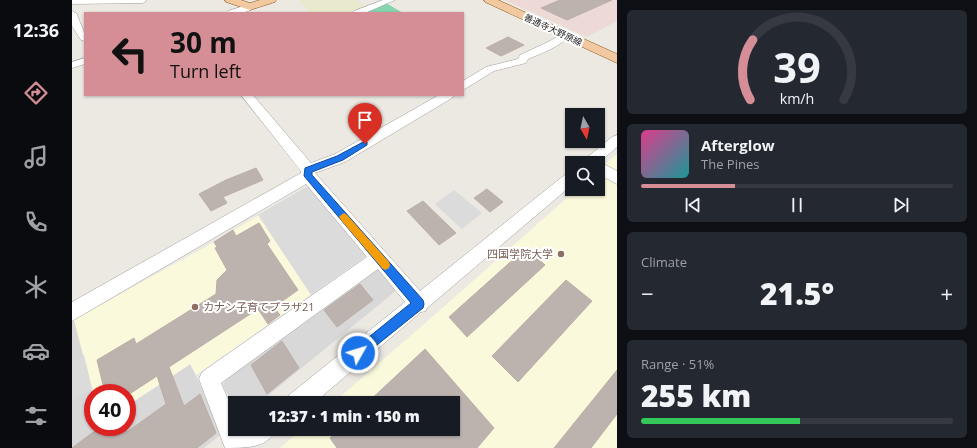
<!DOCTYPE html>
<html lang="en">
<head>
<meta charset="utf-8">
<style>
	:root { --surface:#171b24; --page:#242831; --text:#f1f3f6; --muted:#9ea1a6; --line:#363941; --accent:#d68e96 }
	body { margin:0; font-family:"Open Sans","Noto Sans JP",sans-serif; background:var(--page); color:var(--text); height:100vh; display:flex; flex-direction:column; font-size:15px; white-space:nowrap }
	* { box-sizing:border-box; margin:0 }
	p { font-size:13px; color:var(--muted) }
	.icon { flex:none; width:22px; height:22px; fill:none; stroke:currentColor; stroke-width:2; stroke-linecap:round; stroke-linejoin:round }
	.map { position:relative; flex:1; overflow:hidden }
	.details { display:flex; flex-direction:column; gap:10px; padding:10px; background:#0d0f14; width:360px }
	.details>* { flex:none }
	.banner { position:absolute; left:12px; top:12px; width:380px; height:84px; border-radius:0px; box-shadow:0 1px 3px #0004; background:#d68e96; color:#111; overflow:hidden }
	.needle { width:26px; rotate:171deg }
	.tools { position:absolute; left:493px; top:108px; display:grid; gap:8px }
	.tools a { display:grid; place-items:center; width:40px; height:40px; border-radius:0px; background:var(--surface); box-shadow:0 1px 3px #0004; font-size:20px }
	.speed { position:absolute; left:12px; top:384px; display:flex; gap:8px; font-size:20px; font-weight:700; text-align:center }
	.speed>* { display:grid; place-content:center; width:52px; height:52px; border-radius:50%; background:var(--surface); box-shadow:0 1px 3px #0004; line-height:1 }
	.speed .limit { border:6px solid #d22; background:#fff; color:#111 }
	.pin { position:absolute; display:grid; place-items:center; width:34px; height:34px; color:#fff; margin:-41px -17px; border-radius:50% 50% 50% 0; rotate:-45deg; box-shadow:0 0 4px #0007 }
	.pin .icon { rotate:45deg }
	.me { position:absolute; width:44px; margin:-22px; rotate:51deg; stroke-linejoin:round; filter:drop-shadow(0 0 3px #0008) }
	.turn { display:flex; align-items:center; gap:14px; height:84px; padding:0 20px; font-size:18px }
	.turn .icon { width:52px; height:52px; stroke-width:2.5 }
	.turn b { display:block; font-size:28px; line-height:34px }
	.big { font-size:30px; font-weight:800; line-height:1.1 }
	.details .tile { flex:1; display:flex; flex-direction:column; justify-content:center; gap:6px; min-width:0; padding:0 14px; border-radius:6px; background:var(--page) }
	.details .dial { align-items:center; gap:0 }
	.dial svg { height:104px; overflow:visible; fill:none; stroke:var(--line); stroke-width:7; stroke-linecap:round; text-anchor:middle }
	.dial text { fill:var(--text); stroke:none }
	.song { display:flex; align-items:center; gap:12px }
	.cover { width:48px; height:48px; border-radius:6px; background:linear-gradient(135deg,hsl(330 70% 55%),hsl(180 70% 35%)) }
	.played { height:4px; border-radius:2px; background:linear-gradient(90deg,var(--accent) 30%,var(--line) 30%) }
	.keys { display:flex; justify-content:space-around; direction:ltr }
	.heat { display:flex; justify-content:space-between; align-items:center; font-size:22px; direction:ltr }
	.charge { height:6px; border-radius:3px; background:linear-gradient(90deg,#34c759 51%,var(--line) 0) }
	.trip { position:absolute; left:156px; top:396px; width:232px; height:40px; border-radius:0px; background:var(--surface); box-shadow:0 1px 3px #0004; font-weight:800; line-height:40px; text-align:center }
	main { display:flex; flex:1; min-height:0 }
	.dock { display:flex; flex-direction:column; width:72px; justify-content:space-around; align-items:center; background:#090b0e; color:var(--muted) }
	.dock .icon { width:28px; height:28px }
	.dock .on { color:var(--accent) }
	.dock b { font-size:18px; color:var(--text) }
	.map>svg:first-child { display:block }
	.residential { fill:#d9d8d8 }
	.education { fill:#fbf9dc }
	.military { fill:#eddad6 }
	.farmland { fill:#e9e9ce }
	.pitch { fill:#87d4b0 }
	.parking { fill:#dbdbdb }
	.building { fill:#bcb3af; stroke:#bcaea6 }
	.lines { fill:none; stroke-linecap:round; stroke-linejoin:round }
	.minor-casing { stroke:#9f9f9f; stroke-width:1 }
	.major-casing { stroke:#85530e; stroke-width:1 }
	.minor { fill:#fff; fill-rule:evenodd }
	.major { fill:#f2c8a1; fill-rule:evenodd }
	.route { fill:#1a73e8; stroke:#114b97 }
	.slow { fill:#f59e0b }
	.education-dot { fill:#8d6e63; stroke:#fff; stroke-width:1.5 }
	.labels { text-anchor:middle; stroke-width:4; stroke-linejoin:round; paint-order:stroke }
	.far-street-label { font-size:9px; fill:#1b1b1b; stroke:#fff }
	.education-label { font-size:11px; fill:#785e54; stroke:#fff; text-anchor:end }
</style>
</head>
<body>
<main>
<nav class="dock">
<b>12:36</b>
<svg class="icon on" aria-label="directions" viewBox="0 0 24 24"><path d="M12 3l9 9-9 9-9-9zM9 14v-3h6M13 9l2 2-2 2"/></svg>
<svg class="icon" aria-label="music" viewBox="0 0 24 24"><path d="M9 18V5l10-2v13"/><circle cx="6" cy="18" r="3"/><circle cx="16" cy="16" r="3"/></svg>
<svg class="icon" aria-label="phone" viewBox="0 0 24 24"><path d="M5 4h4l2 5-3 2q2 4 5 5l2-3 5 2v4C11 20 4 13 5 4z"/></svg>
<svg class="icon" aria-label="climate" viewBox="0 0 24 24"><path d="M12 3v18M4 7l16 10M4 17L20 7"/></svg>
<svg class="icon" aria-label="car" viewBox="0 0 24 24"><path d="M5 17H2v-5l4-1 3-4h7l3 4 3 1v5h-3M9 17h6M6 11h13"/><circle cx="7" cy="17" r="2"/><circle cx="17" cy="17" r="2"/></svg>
<svg class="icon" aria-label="filters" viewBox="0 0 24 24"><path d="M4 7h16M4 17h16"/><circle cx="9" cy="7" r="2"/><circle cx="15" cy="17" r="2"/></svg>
</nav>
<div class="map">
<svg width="545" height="448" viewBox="0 0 545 448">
	<rect width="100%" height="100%" fill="#ece8e2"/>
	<g class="residential">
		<path d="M303,269L309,270L326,289L187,403H163V411L151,385L155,376Z"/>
		<path d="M2,319L21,393V427H55V406L119,364L149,434L132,448H0V321Z"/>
	</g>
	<g class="education">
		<path d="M545,154V448H208L230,429H381V403H261L359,318L505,189H526V170Z"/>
		<path d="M234,187L293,250V257L124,375L118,364L55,406V393H21L2,320L142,242Z"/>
	</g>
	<path class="military" d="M432,0H545V21L515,37Z"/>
	<path class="farmland" d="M229,0H284L297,9L285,13H238L227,1Z"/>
	<path class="pitch" d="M314,3L331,13H290Z"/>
	<g class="parking">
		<path d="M234,187H239L293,250V257L239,295L186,215Z"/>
		<path d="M382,190L410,213L390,229L363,204Z"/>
		<path d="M12,355L20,388L0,401V362Z"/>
	</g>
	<g class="building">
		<path d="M488,0H540L495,20L469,8Z"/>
		<path d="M436,37L452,45L429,56L414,48Z"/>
		<path d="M184,168L191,180L151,197L155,203L139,211L127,194L154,180Z"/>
		<path d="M415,189L431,202L418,212L402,198Z"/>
		<path d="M351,201L384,233L367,245L335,211Z"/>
		<path d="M187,223L198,241L195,244L226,290L202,307L208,315L196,324L186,309L97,367L112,406L128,394L144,433L125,448H0L28,427H54L55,432L94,404L85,376L59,393H33L25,360L62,338L64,344L144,294L145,280L155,270L143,248L145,247L142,242L161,230L164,236Z"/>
		<path d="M454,248L473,265L395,337L377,317Z"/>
		<path d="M494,280L520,301L446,382L420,356Z"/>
		<path d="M288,284L301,300L265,327L252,310Z"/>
		<path d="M210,341L227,368L195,394L179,365Z"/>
		<path d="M353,349L422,428L405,448H265L258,438L267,429H381V403H295Z"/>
		<path d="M545,370V414L519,448H482Z"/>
	</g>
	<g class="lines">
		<defs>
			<g id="minor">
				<path d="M0,0H75L71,3L0,4Z"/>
				<path d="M311,0H323L293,13H280L282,11Z"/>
				<path d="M178,4L181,5L183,7C175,14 164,13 154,13L156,11Z"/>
				<path d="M0,11L5,14C8,26 13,28 13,41L9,40L0,26Z"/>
				<path d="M493,32L498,35C488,47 470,53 456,59L454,63L422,71L391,90V81L414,67L446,59L448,55L478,41Z"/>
				<path d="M13,58V64L0,68V62Z"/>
				<path d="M169,95H181L239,163L263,154L367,95H382L380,98L273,162L243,173L348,291L495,173L500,171V185L355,308L354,311L349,312L242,403H214L217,395L333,302L306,269L149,383L163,416V429H169L170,433L176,429H205C195,448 176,448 153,448L127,379L130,372L295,257L234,184L0,321V302L229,173V171Z"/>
				<path d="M545,135V147L528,162L545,171V184L526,174V163H511L513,159L540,137Z"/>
			</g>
			<g id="major">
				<path d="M153,0H169L178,3L188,0H204L203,2L178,10L154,2Z"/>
				<path d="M412,0H426L545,54V63L413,2Z"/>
			</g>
		</defs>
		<use href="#minor" class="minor-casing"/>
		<use href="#major" class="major-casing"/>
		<use href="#minor" class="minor"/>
		<use href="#major" class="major"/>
	</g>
	<path class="route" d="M293,141L295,142V145L271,160L240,172V175L351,300L352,304L351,308L290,357L286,359L282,357L280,353L282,349L339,303L232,176L233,168L265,156Z"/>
	<path class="slow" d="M272,213L275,215L317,262L318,265L317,268L313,270L310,268L269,220L267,217L269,215Z"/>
	<g class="education-dot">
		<circle cx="489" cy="254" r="4"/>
		<circle cx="123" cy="307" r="4"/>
	</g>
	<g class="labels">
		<g class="far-street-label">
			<text transform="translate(481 30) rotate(25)" y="3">善通寺大野原線</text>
		</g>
		<g class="education-label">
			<text x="481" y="258">四国学院大学</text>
			<text x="131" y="311" text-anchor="start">カナン子育てプラザ21</text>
		</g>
	</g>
</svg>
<div class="tools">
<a><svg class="needle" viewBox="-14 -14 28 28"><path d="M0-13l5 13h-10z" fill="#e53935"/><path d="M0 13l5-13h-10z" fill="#9ea1a6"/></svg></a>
<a><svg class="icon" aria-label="search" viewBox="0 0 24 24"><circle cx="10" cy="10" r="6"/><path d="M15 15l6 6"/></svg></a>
</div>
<div class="speed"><div class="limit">40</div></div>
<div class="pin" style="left:293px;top:144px;background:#d93025"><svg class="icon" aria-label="arrive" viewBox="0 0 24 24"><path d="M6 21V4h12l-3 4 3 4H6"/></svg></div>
<svg class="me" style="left:286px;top:353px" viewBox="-20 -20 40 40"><circle r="17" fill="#1a73e8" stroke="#fff" stroke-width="3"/><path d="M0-11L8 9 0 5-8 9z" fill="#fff"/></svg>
<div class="trip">12:37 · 1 min · 150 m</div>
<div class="banner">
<div class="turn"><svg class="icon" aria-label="left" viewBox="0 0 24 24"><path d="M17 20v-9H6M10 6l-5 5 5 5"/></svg><div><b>30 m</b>Turn left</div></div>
</div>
</div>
<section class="details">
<div class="tile dial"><svg viewBox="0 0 100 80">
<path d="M14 69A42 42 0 1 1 86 69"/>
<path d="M14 69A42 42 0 0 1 16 23" stroke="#d68e96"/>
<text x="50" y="56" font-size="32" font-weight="700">39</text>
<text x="50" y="72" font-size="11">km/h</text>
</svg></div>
<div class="tile">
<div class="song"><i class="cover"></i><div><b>Afterglow</b><p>The Pines</p></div></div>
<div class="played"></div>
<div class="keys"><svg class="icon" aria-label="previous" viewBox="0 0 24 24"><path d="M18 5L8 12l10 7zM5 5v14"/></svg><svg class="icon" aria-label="pause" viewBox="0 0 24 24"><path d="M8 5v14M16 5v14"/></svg><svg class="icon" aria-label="next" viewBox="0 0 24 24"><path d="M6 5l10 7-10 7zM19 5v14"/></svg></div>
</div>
<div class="tile"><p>Climate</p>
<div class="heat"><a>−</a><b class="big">21.5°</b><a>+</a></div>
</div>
<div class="tile"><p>Range · 51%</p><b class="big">255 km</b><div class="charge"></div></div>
</section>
</main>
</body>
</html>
